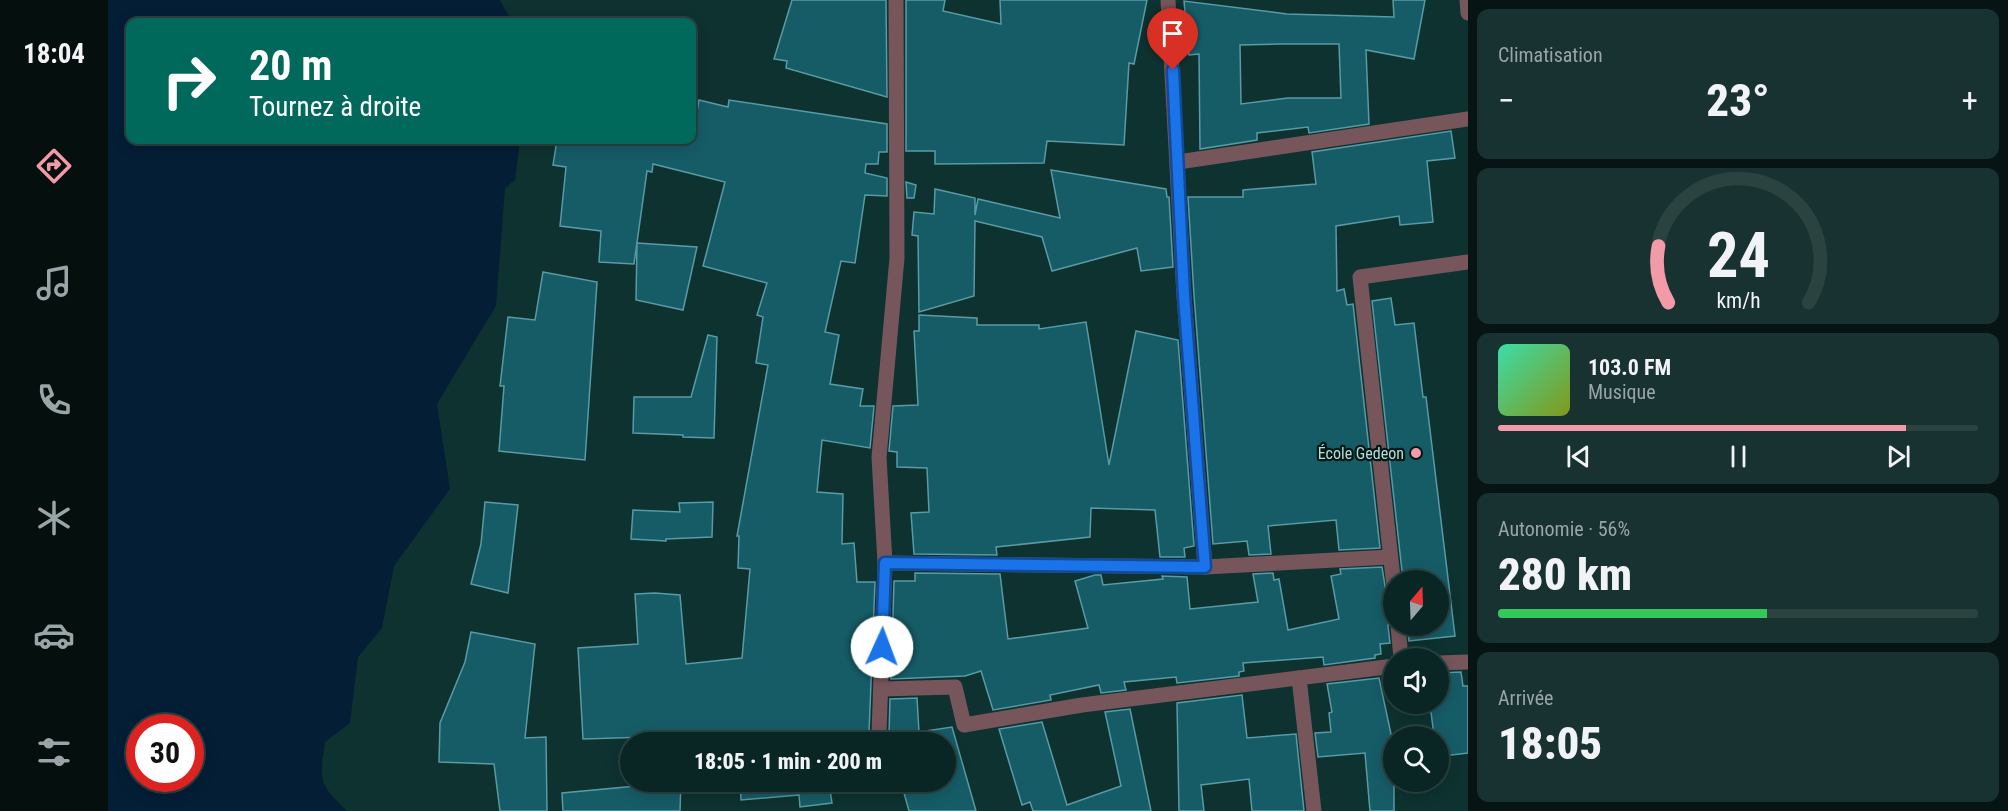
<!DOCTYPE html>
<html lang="fr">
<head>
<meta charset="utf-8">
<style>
	:root { --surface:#0a2624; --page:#183231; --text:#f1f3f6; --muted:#99a5a6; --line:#2a4341; --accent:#f39aa8 }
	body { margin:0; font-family:"Roboto Condensed",sans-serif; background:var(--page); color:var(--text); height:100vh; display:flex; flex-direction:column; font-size:22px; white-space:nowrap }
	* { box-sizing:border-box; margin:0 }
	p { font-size:20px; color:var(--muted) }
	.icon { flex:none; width:33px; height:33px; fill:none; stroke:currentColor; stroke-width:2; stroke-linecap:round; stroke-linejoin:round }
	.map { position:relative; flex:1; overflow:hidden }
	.details { display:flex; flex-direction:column; gap:9px; padding:9px; background:#061514; width:540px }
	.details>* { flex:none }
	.banner { position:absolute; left:18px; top:18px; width:570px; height:126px; border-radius:12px; box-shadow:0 3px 15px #0003,0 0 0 2px var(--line); background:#00695c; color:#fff; overflow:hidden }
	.needle { width:39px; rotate:19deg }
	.buttons { position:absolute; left:1275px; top:570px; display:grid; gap:12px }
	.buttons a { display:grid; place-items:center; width:66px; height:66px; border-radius:50%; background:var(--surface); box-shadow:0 3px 15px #0003,0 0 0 2px var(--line); font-size:30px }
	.speed { position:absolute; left:18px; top:714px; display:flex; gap:12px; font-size:30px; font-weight:700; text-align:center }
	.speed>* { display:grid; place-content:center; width:78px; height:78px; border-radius:50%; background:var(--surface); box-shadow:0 3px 15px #0003,0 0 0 2px var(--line); line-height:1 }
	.speed .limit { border:9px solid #d22; background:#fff; color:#111 }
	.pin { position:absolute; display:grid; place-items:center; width:51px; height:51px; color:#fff; margin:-62px -26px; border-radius:50% 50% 50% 0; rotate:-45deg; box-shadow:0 0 6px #0007 }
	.pin .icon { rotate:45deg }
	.me { position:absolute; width:66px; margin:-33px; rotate:2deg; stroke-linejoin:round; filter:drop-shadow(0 0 4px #0008) }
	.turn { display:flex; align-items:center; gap:21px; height:126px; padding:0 24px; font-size:27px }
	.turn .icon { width:78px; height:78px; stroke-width:2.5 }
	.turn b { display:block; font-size:42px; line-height:51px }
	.big { font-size:45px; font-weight:800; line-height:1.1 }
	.details .tile { flex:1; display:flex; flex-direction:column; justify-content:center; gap:9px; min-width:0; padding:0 21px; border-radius:12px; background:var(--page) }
	.details .dial { align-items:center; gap:0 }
	.dial svg { height:156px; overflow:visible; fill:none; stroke:var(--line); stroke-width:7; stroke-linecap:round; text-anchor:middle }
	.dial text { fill:var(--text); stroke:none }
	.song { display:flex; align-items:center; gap:18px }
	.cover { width:72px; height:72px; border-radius:9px; background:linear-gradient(135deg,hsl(160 70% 55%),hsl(70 70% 35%)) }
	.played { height:6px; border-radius:3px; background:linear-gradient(90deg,var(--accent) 85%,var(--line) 85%) }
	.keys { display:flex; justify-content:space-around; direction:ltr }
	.heat { display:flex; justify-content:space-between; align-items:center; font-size:33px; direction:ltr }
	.charge { height:9px; border-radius:4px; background:linear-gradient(90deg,#34c759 56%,var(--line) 0) }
	.trip { position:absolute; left:512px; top:732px; width:336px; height:60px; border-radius:30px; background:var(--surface); box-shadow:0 3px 15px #0003,0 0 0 2px var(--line); font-weight:800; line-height:60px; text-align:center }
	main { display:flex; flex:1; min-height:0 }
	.menu { display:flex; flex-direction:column; width:108px; justify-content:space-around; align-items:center; background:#040f0e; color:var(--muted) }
	.menu .icon { width:42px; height:42px }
	.menu .current { color:var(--accent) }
	.menu b { font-size:27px; color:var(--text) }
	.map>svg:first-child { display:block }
	.water { fill:#041e36; fill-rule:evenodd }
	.building { fill:#165c67; stroke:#599aa5; stroke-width:1.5; fill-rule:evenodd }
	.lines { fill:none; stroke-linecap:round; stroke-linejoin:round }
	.street { stroke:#76565b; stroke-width:15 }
	.route-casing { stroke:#114b97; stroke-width:15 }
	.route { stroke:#1a73e8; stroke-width:10 }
	.poi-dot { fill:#f39aa8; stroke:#001917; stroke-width:2 }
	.labels { text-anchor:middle; stroke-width:4.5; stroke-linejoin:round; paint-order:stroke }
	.poi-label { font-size:16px; fill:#bbdbd8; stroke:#001917; text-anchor:end }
</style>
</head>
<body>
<main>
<nav class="menu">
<b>18:04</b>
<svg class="icon current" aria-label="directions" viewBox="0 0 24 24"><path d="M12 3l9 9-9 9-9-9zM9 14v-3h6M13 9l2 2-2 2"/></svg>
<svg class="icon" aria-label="music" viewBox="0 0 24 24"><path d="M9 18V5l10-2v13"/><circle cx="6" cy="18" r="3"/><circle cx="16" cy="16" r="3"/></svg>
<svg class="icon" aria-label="phone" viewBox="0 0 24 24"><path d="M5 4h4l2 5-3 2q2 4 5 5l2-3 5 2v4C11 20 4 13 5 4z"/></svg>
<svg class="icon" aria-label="climate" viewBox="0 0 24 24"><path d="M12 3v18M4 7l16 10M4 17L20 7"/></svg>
<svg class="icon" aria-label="car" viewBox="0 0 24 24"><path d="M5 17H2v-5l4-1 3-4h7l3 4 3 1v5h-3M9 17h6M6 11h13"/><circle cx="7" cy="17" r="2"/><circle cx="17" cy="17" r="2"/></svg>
<svg class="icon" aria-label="filters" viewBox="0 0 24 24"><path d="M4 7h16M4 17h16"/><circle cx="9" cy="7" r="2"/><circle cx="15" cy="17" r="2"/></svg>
</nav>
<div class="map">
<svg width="1360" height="811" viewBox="0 0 1360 811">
	<rect width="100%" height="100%" fill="#0e3230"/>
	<path class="water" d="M0,0H392L404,22H22V140H412L407,180L397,188L388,306L329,404L342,489L286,566L274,628L250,657L242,723L217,742C211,781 211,784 239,811H0ZM32,728H82V778H32Z"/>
	<g class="building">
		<path d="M684,0H778L779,97L678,68L679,61L666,59Z"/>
		<path d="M798,0H837L835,11L893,24L892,0H1039L1026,64L1021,63L1016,145L939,141L936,163L827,164V151H798Z"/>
		<path d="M1285,0H1317L1306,59L1258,50L1261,124L1201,133L1200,127L1149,133V140L1092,149L1091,54L1081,55L1076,1L1179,14L1286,17ZM1172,44H1231L1233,98H1180L1133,104L1132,45Z"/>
		<path d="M591,100L620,107L621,100L779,124V152H771L770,164H758L757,173L779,178V196L757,195L747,263L733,261L717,332L731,335L722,384L755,389L752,406H766L762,448L714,440L709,492L735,494L734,544L746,543L749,582H767L761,733L763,738L770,742H628V739L540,742V737L475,739L470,648L530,644L527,594L547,593L572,595L578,664L634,658L642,569L630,568L631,536H629L660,365L648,363L655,317L649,315L659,283L595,266L617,182L545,164L544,172L539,171L526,264L491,262L493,231L452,226L458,167L445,165L449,140H584Z"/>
		<path d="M1343,131L1347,158L1319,161L1325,222L1292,225L1291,216L1228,226L1229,291L1236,289L1239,305L1245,304L1272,548L1231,550L1228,520L1160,526L1163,554L1141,555L1139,541L1105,544L1086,295L1080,197H1135V190L1208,184L1204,152Z"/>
		<path d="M943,170L1058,189L1059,197H1061L1065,267L1033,271L1029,248L944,271L934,237L867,221L866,296L811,312L810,236L804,235L806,212L826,214L827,189L867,198V215L870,199L952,218Z"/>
		<path d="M798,182L808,185L806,198H799Z"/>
		<path d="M529,243L589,247L575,310L528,300Z"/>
		<path d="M435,272L489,282L477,460L391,451L396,386H392L400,317L427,320Z"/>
		<path d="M1283,298L1287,325L1306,323L1315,397H1318L1347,636L1301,641L1300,626H1330V580H1295L1264,301Z"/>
		<path d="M811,315L869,318V325H931V329L978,322L1001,465L1028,331L1070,340L1086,546L1076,548L1077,557H1052L1047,510L983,508L982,537L888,547L889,555L806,554L803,513L821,512L819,468L789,467V452L781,451L785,406L810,405L806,331H811Z"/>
		<path d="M600,335L609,337L606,438L575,437V435L525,433L526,397H583Z"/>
		<path d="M377,502L410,505L400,593L363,584L373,544Z"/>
		<path d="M605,502L604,537L558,539V541L523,539L525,510L572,512L571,503Z"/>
		<path d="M1274,567L1278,592L1286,597V618L1281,621L1280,626L1282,643L1272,644L1273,654L1267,655V658L1216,665L1215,657L1135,663L1136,671L1131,672V676L1069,683L1068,677L1016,682L1018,690L993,693L991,685L942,695L943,700L885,710L873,671L857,676L783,679L786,581H807V573L892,574L900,639L980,628L967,581L987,575H993L995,585L1055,579L1054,576L1079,577L1082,609L1150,602L1145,574L1165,573L1166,580L1171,579L1180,630L1231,619L1223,576L1233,574L1232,569Z"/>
		<path d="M363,632L427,644L417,738L438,737L439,811H392L386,764L331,762L332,723L357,662Z"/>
		<path d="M1353,672L1355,686H1360V753L1335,756L1333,736H1326L1322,704H1330V673Z"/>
		<path d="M1271,678L1286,748V811H1262L1257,753L1210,757L1207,733L1223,732L1221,713L1224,712L1219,684Z"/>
		<path d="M1134,695L1139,738L1188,734L1196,811H1144L1141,779L1093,785L1096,811H1071L1069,703Z"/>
		<path d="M809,698L811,732L844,727L868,811H801L793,782H837V742H772L779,739L781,734L782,699Z"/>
		<path d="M1022,709L1043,811H925L922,802L914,805L891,729L934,722L959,805L1013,786L997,712Z"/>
		<path d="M539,782H573L572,811H455L454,793L539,785Z"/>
		<path d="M632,782H773L722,790L724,803L692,807L691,795L633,800Z"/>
	</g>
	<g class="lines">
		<g class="street">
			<path d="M1060,0L1076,296L1097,567"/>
			<path d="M1359,0L1360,13"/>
			<path d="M1070,162L1360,119"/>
			<path d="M777,563L1097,567L1282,557"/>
			<path d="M1286,587L1252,277L1360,262"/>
			<path d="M1290,626L1293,658"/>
			<path d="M1330,663L1360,662"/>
			<path d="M1191,678L1206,811"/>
			<path d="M773,689L847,687L856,725L974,705L1286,666"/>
			<path d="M771,733L777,563L771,457L789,258L788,0"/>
		</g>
	</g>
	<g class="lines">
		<defs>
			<path id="route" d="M774,647L777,563L1097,567L1076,296L1065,70"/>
		</defs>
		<use href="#route" class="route-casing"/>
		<use href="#route" class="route"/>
	</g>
	<circle class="poi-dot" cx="1308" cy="453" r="6"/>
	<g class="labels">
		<g class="poi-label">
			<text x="1296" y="459">École Gedeon</text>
		</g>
	</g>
</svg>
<div class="buttons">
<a><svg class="needle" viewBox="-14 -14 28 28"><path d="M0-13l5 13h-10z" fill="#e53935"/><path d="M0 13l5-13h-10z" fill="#99a5a6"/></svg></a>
<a><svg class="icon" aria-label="sound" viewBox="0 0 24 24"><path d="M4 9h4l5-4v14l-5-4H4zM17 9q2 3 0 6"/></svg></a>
<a><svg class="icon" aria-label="search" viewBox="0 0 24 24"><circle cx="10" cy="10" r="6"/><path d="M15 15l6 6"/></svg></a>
</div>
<div class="speed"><div class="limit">30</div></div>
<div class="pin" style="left:1065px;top:70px;background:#d93025"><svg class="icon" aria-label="arrive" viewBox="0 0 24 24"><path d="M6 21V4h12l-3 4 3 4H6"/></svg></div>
<svg class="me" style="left:774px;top:647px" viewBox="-20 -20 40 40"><circle r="19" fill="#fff"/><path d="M0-13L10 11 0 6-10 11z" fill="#1a73e8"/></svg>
<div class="trip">18:05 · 1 min · 200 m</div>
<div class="banner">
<div class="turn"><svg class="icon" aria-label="right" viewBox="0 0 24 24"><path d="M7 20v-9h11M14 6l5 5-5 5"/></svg><div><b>20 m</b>Tournez à droite</div></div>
</div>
</div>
<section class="details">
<div class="tile"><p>Climatisation</p>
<div class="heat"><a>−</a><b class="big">23°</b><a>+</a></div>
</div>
<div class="tile dial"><svg viewBox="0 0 100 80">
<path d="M14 69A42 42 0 1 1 86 69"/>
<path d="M14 69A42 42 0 0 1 9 40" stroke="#f39aa8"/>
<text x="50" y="56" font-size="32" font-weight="700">24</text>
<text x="50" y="72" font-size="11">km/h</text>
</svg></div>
<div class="tile">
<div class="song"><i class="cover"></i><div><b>103.0 FM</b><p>Musique</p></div></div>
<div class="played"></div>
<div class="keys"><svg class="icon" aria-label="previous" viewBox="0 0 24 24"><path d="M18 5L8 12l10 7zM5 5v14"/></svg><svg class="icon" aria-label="pause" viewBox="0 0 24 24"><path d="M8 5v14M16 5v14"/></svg><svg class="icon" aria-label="next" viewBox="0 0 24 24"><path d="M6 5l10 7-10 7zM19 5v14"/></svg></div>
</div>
<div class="tile"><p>Autonomie · 56%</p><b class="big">280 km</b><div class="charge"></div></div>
<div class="tile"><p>Arrivée</p><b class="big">18:05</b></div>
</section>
</main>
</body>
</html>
